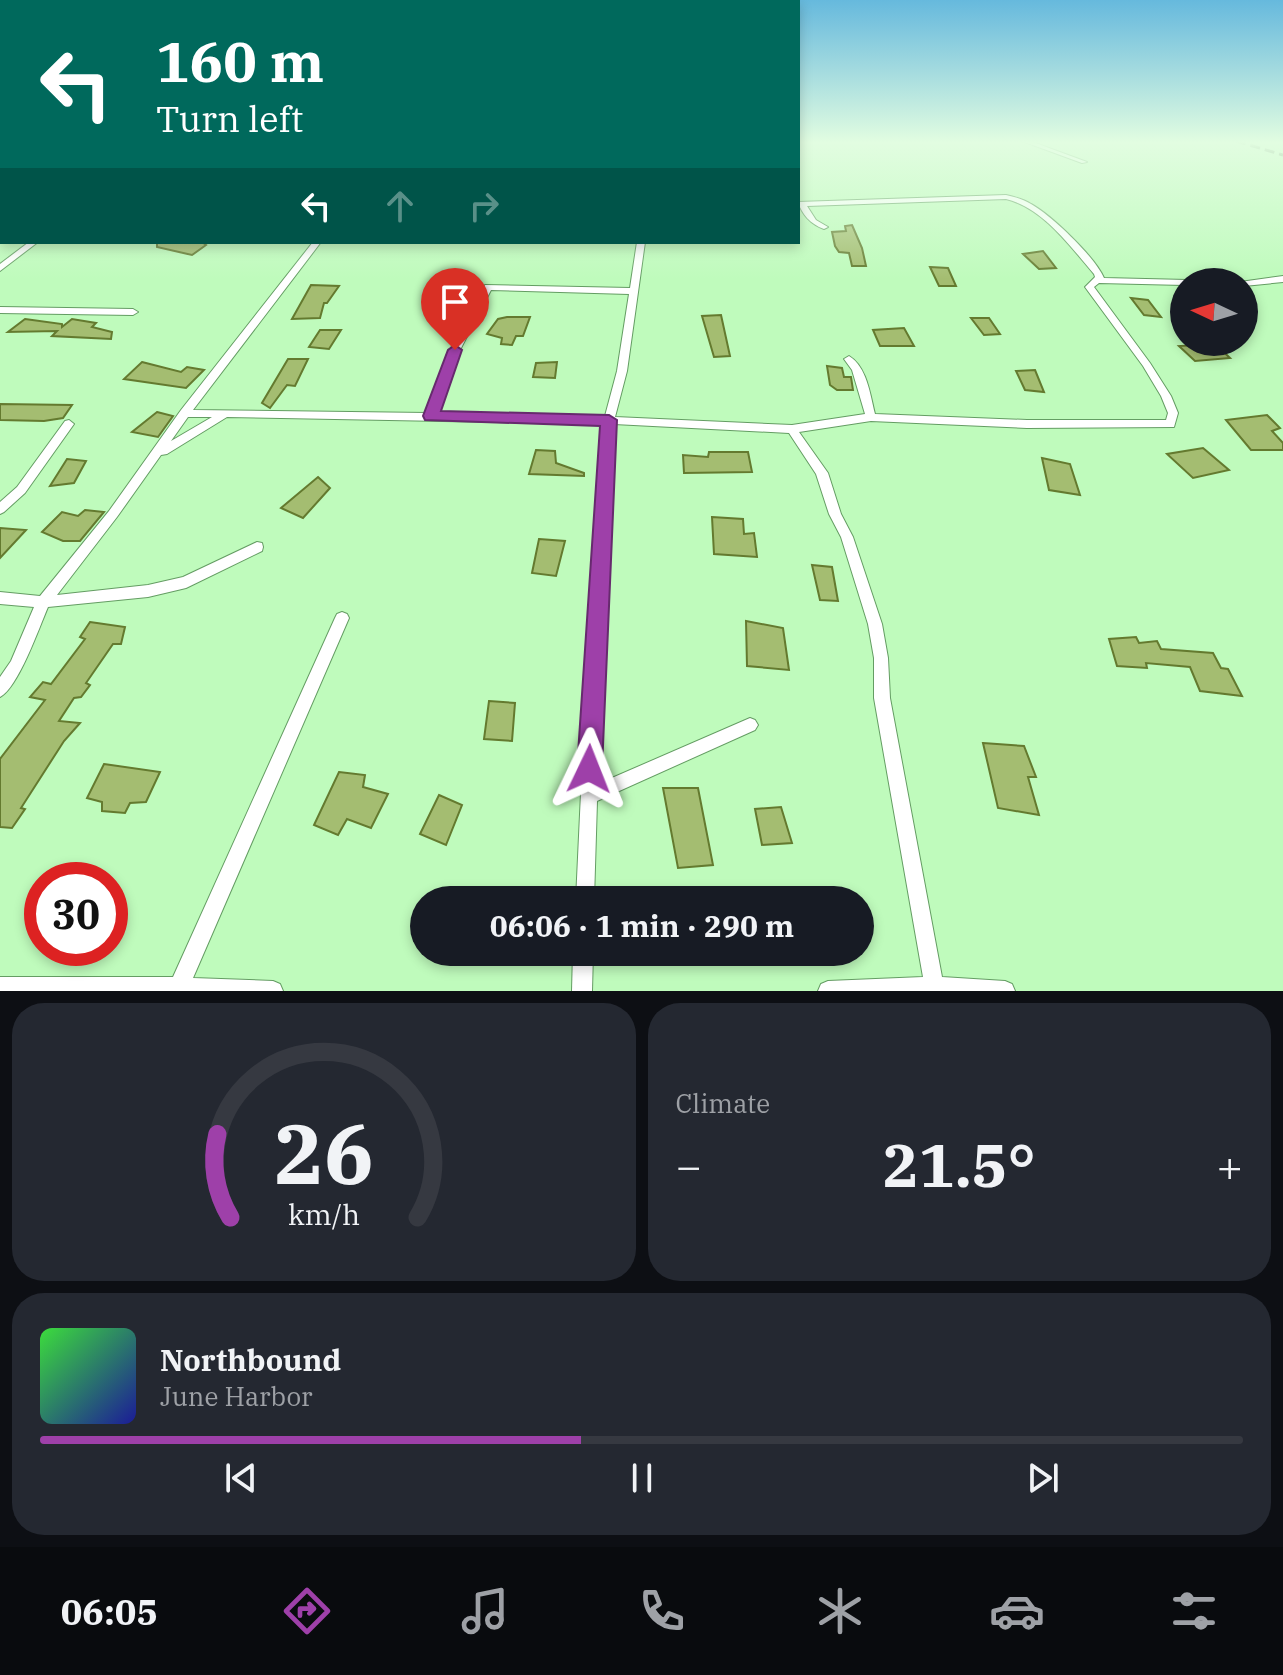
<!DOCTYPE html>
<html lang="en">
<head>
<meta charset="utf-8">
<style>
	:root { --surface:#171b24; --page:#242831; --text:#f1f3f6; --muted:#9ea1a6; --line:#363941; --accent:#9e40a9 }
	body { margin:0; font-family:"IBM Plex Serif",serif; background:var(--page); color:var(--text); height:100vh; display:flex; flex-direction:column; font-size:30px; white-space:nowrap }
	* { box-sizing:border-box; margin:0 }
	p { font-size:26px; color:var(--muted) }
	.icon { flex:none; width:44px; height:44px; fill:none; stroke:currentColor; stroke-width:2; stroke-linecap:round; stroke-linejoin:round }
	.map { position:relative; height:991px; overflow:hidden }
	.panel { display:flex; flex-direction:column; gap:12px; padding:12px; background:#0d0f14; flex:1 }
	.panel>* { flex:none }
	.guide { position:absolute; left:0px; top:0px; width:800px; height:244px; box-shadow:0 4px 12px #0003; background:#00695c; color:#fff; overflow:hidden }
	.needle { width:52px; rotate:274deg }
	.fabs { position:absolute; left:1170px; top:268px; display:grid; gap:16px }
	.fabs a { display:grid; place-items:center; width:88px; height:88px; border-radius:50%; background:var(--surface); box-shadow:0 4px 12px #0003; font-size:40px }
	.speed { position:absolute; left:24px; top:862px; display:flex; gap:16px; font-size:40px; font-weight:700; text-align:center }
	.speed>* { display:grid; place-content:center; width:104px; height:104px; border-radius:50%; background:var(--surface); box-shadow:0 4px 12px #0003; line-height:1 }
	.speed .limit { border:12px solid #d22; background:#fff; color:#111 }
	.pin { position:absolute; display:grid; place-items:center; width:68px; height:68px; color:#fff; margin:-82px -34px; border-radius:50% 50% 50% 0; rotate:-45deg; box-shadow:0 0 8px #0007 }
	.pin .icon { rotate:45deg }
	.me { position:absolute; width:88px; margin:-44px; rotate:2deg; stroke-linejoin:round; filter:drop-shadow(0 0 6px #0008) }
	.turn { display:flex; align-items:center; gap:28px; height:168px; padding:0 24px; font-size:36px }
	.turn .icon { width:104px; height:104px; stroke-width:2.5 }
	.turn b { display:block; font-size:56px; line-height:68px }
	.lanes { display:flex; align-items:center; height:76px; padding:0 24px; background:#0003; justify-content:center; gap:40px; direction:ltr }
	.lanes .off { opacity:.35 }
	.big { font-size:60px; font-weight:700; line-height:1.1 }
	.panel .tile { flex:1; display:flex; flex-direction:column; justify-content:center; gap:12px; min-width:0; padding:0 28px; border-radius:32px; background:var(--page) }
	.panel .dial { align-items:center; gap:0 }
	.dial svg { height:208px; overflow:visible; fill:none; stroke:var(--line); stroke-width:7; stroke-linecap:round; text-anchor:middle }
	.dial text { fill:var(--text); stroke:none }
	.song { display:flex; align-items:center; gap:24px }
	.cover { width:96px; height:96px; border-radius:12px; background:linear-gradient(135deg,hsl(120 70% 55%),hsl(240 70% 35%)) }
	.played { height:8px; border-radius:4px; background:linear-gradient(90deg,var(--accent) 45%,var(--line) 45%) }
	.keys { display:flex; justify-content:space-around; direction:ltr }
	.heat { display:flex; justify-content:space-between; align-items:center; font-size:44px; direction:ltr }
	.panel .tiles { flex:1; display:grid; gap:12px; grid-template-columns:1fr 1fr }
	.tile:last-child { grid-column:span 2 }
	.trip { position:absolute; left:410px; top:886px; width:464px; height:80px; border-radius:40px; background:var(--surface); box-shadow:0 4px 12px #0003; font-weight:700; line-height:80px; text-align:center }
	.menu { display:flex; height:128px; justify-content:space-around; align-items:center; background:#090b0e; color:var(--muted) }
	.menu .icon { width:56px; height:56px }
	.menu .on { color:var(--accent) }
	.menu b { font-size:36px; color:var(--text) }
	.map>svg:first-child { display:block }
	.building { fill:#a4bd71; stroke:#647a2f; stroke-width:2 }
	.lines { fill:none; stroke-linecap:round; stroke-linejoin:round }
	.street-casing { stroke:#649d63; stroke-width:2 }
	.street { fill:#fff; fill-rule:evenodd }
	.rail { stroke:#314e30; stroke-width:3; stroke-dasharray:10 5; stroke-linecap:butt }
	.route { fill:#9e40a9; stroke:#672a6e; stroke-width:2 }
</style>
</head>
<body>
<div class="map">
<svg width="1283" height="991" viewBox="0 0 1283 991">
	<rect width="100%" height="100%" fill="#bffbbc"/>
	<g class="building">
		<path d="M852,225L862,248L866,266H852L849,253L839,252L835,246L832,232L846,231L845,226Z"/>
		<path d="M157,242H202L206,245L192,255L157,247Z"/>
		<path d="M1043,251L1056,268L1039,269L1023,254Z"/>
		<path d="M930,267L948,268L956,286H939Z"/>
		<path d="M451,283L481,286L476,296H445Z"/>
		<path d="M311,285L339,286L327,303H324L320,318L292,319Z"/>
		<path d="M1131,298L1148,300L1161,317L1144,315Z"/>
		<path d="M721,315L730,356L714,357L702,316Z"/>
		<path d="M507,317H530L523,336H516L512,345L501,344L502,338L487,334L498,319Z"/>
		<path d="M971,318H989L1000,334L984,335Z"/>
		<path d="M25,319L62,324V327L72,319L96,323L92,327L112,332L111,339L52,336L57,331L8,332Z"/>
		<path d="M904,328L914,346H880L873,330Z"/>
		<path d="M320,330H341L329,349L309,347Z"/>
		<path d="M1215,344L1230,358L1195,361L1179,346Z"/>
		<path d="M288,359H308L295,386L287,385L270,408L262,403Z"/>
		<path d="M142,362L181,372L187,367L204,370L186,388L124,379Z"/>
		<path d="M557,362L555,378L533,377L536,363Z"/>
		<path d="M827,366L842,368L844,377H851L853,390H837L830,385Z"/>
		<path d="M1035,370L1044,392L1025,390L1016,371Z"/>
		<path d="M0,404L72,405L63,418L44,421L0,420Z"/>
		<path d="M157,412L173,416L158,437L132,432Z"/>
		<path d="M1267,415L1280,428L1272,431L1283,443V450H1251L1226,420Z"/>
		<path d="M1203,448L1229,470L1193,478L1167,454Z"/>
		<path d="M536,450L555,451L556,463L584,473V476L529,474Z"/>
		<path d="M709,452H748L752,472L684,473L683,455L708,457Z"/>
		<path d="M1042,458L1070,464L1080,495L1049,490Z"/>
		<path d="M67,459L86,461L74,483L50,486Z"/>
		<path d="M318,477L330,488L303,518L281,508Z"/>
		<path d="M85,510L104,512L80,541H63L42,532L62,512L78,516Z"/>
		<path d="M712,517L743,519L744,534L754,533L757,557L714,554Z"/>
		<path d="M0,528L26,530L0,558Z"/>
		<path d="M539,539L565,541L556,576L532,573Z"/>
		<path d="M812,565L832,567L838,601L820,600Z"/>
		<path d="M746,621L783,628L789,670L747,666Z"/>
		<path d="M90,622L125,627L121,644H113L86,683L90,685L81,697L74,698L59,721L80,723L64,741L21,808L25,809L12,828L0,827V759L45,700L30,697L43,682L51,684L85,639L80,637Z"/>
		<path d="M1136,637L1139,643L1157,641L1161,649L1213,653L1221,668L1228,669L1242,696L1200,691L1190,667L1146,663L1147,668L1117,666L1109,639Z"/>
		<path d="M489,701L515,703L512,741L484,739Z"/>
		<path d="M983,743L1024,746L1036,777H1028L1039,815L998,808Z"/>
		<path d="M104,764L160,772L146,802L130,803L125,813L102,811V802L87,798Z"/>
		<path d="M339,772L365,775L363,787L388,794L371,828L347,819L338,835L314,825Z"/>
		<path d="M663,788H698L713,865L678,868Z"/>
		<path d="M439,795L462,805L446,845L420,834Z"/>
		<path d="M781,807L792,843L762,845L755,809Z"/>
	</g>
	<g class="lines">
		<defs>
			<g id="street">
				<path d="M1022,141H1030L1087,162L1082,163Z"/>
				<path d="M1006,195C1015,197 1023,199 1031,204C1051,215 1095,257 1104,278L1187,280L1188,282H1184V285L1099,283L1094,287L1150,363L1171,396L1178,413L1174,427L1027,428L871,421L799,432L828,473L841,514L853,537L882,624L888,658L890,698L942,977L1005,981L1012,984L1015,991H818L821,984L828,981L923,977L874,698V658L868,624L841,537L829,514L816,474L789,433L614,424L604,600L598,784L750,718L755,720L758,725L755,730L597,801L594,900H576L590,600L603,424L227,417L167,454L161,455L117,517L57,595L148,585L183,577L257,542L262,543L263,547L262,551L186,588L148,597L48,607C39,628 18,688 0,697V677L11,661L34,607L0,604V592L40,596L109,511L181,410L313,242H321L193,410L427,413L450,350L485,285L630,288L637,242H645L627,371L615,417L792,425L865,414L852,370L844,359L849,356C867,367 870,394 875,414L1027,420H1166L1168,413L1161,396L1143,366L1085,287L1095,277L1094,274C1070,246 1043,208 1006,199L807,206L816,220L828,227L824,229C810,224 802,214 798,202ZM491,290L629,294L617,371L605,416L437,414L460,350ZM188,417H212L171,441Z"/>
				<path d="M29,242H38L0,271V264Z"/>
				<path d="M1283,276V282L1244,286V282H1240Z"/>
				<path d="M0,307L133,309L138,312L133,315L0,313Z"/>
				<path d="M69,420L74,424L25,493L4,512L0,514V502L17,487L65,421Z"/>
				<path d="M342,612L347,614L349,618L193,978L273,981L280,984L283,991H0V977H173L335,618L337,614Z"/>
				<path d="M573,952H593L592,991H572Z"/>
			</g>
		</defs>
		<use href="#street" class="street-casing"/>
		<use href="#street" class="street"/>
		<path class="rail" d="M1236,141L1283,155"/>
	</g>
	<linearGradient id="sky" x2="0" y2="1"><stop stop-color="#66b9dd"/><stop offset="0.51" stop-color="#e2fde1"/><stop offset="1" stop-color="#e2fde1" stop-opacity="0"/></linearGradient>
	<rect width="1283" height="279" fill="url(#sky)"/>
	<path class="route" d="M455,345L462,350L441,411L609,415L617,420L602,769L598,777L589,781L580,777L577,769L600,426L425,420L423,416L448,350Z"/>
</svg>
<div class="fabs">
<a><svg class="needle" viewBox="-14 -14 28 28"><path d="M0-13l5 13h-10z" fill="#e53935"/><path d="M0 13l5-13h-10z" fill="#9ea1a6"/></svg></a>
</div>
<div class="speed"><div class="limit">30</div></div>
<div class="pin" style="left:455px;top:350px;background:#d93025"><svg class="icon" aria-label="arrive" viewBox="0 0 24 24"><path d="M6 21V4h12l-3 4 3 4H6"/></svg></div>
<svg class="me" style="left:589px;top:769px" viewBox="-20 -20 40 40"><path d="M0-17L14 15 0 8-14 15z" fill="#9e40a9" stroke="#fff" stroke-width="4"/></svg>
<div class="trip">06:06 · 1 min · 290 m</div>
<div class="guide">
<div class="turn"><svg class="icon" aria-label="left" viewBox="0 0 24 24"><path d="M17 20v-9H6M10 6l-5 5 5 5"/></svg><div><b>160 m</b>Turn left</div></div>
<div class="lanes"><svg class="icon" aria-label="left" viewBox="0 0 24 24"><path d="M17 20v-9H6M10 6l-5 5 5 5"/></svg><svg class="icon off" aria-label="ahead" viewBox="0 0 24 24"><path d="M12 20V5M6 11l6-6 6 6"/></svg><svg class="icon off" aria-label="right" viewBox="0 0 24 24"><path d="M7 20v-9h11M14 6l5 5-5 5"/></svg></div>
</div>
</div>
<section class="panel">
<div class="tiles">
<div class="tile dial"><svg viewBox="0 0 100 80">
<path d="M14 69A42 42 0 1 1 86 69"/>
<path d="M14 69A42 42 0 0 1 9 37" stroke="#9e40a9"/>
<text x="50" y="56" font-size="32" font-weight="700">26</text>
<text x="50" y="72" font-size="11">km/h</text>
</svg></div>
<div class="tile"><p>Climate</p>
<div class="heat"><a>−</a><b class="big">21.5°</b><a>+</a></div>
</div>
<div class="tile">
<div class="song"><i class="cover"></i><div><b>Northbound</b><p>June Harbor</p></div></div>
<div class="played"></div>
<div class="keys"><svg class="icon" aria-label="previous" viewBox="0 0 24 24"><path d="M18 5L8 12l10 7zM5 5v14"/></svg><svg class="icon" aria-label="pause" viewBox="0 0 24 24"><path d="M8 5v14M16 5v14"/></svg><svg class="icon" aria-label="next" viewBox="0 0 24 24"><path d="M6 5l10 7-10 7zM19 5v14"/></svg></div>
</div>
</div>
</section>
<nav class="menu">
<b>06:05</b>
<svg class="icon on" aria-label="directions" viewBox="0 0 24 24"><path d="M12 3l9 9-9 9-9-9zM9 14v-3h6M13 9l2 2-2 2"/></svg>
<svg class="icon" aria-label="music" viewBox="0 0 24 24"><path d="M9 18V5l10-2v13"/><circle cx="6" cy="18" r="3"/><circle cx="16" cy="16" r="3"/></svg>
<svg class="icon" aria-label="phone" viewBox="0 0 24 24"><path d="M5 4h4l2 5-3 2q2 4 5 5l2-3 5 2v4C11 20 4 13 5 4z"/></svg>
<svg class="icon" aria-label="climate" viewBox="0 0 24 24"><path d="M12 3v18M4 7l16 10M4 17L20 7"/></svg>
<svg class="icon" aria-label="car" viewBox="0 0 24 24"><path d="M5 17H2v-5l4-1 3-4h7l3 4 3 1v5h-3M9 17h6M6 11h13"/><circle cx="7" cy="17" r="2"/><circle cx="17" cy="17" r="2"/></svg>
<svg class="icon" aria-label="filters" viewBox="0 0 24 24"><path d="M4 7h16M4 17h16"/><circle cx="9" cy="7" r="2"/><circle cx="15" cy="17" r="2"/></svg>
</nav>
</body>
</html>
